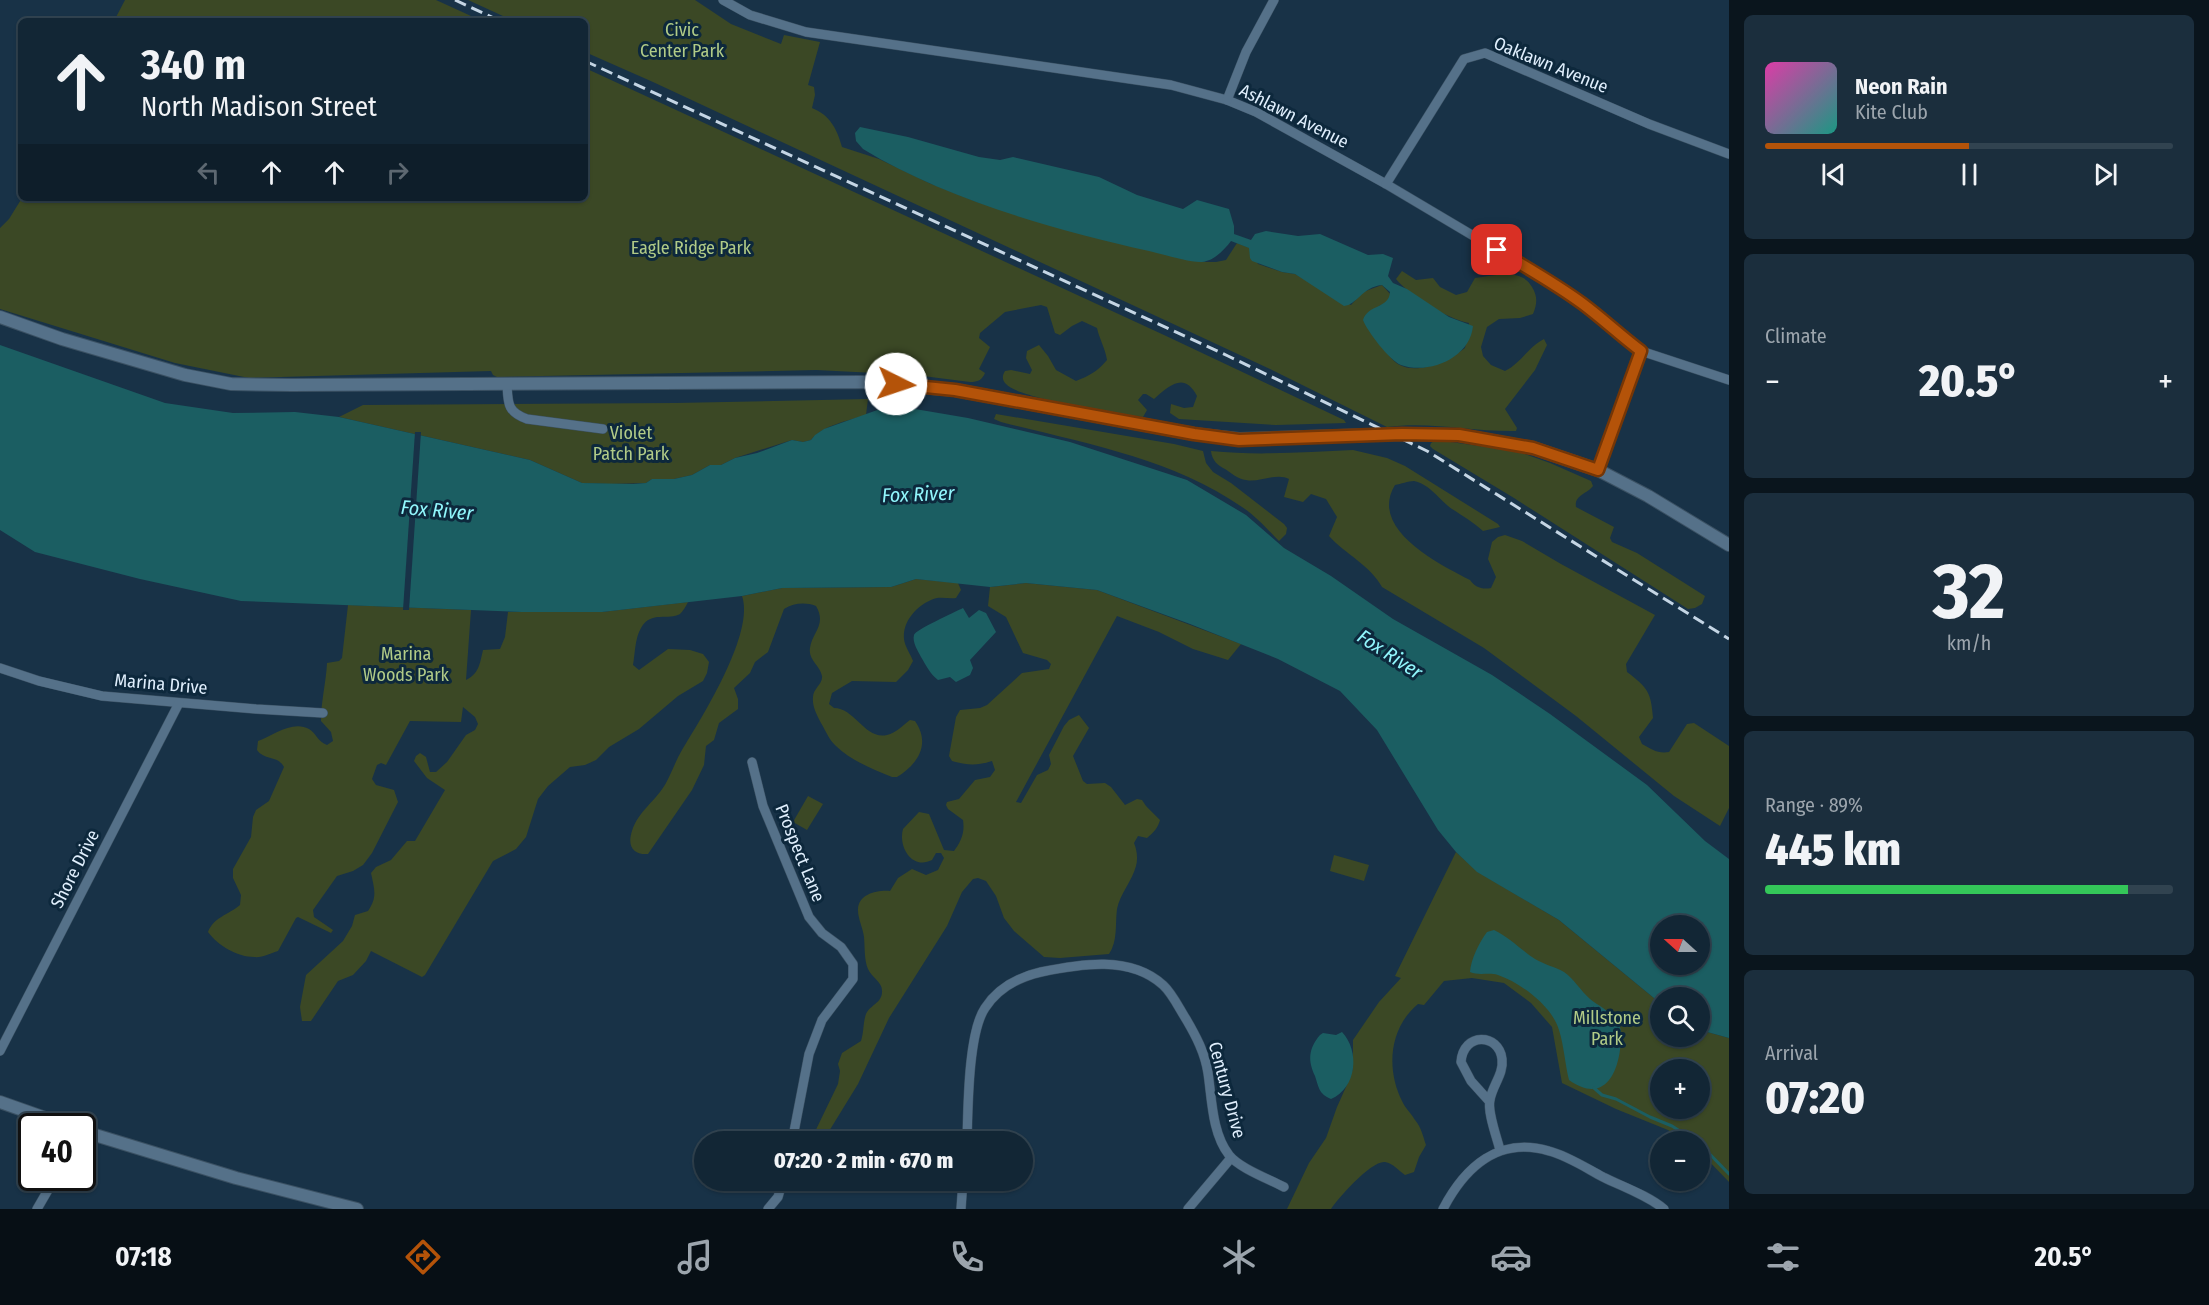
<!DOCTYPE html>
<html lang="en">
<head>
<meta charset="utf-8">
<style>
	:root { --surface:#122635; --page:#1b2e3d; --text:#f1f3f6; --muted:#9ca5ad; --line:#314350; --accent:#b45309 }
	body { margin:0; font-family:"Fira Sans Condensed",sans-serif; background:var(--page); color:var(--text); height:100vh; display:flex; flex-direction:column; font-size:22px; white-space:nowrap }
	* { box-sizing:border-box; margin:0 }
	p { font-size:20px; color:var(--muted) }
	.icon { flex:none; width:33px; height:33px; fill:none; stroke:currentColor; stroke-width:2; stroke-linecap:round; stroke-linejoin:round }
	.map { position:relative; flex:1; overflow:hidden }
	.drawer { display:flex; flex-direction:column; gap:15px; padding:15px; background:#0a151d; width:480px }
	.drawer>* { flex:none }
	.top-card { position:absolute; left:18px; top:18px; width:570px; height:183px; border-radius:9px; box-shadow:0 2px 4px #0004,0 0 0 2px var(--line); background:#122635; color:var(--text); overflow:hidden }
	.needle { width:39px; rotate:291deg }
	.buttons { position:absolute; left:1650px; top:915px; display:grid; gap:12px }
	.buttons a { display:grid; place-items:center; width:60px; height:60px; border-radius:50%; background:var(--surface); box-shadow:0 2px 4px #0004,0 0 0 2px var(--line); font-size:30px }
	.speed { position:absolute; left:18px; top:1113px; display:flex; gap:12px; font-size:30px; font-weight:700; text-align:center }
	.speed>* { display:grid; place-content:center; width:78px; height:78px; border-radius:50%; background:var(--surface); box-shadow:0 2px 4px #0004,0 0 0 2px var(--line); line-height:1 }
	.speed .limit { border:3px solid #111; border-radius:9px; background:#fff; color:#111 }
	.pin { position:absolute; display:grid; place-items:center; width:51px; height:51px; color:#fff; margin:-26px; border-radius:12px; box-shadow:0 3px 9px #0006 }
	.me { position:absolute; width:66px; margin:-33px; rotate:94deg; stroke-linejoin:round; filter:drop-shadow(0 0 4px #0008) }
	.turn { display:flex; align-items:center; gap:21px; height:126px; padding:0 24px; font-size:27px }
	.turn .icon { width:78px; height:78px; stroke-width:2.5 }
	.turn b { display:block; font-size:42px; line-height:51px }
	.lanes { display:flex; align-items:center; height:57px; padding:0 24px; background:#0003; justify-content:center; gap:30px; direction:ltr }
	.lanes .off { opacity:.35 }
	.big { font-size:45px; font-weight:800; line-height:1.1 }
	.drawer .tile { flex:1; display:flex; flex-direction:column; justify-content:center; gap:9px; min-width:0; padding:0 21px; border-radius:9px; background:var(--page) }
	.drawer .dial { align-items:center; gap:0 }
	.dial b { font-size:78px; line-height:1 }
	.song { display:flex; align-items:center; gap:18px }
	.cover { width:72px; height:72px; border-radius:9px; background:linear-gradient(135deg,hsl(320 70% 55%),hsl(170 70% 35%)) }
	.played { height:6px; border-radius:3px; background:linear-gradient(90deg,var(--accent) 50%,var(--line) 50%) }
	.keys { display:flex; justify-content:space-around; direction:ltr }
	.heat { display:flex; justify-content:space-between; align-items:center; font-size:33px; direction:ltr }
	.charge { height:9px; border-radius:4px; background:linear-gradient(90deg,#34c759 89%,var(--line) 0) }
	.trip { position:absolute; left:694px; top:1131px; width:339px; height:60px; border-radius:30px; background:var(--surface); box-shadow:0 2px 4px #0004,0 0 0 2px var(--line); font-weight:800; line-height:60px; text-align:center }
	.tab-bar { display:flex; height:96px; justify-content:space-around; align-items:center; background:#070f15; color:var(--muted) }
	.tab-bar .icon { width:42px; height:42px }
	.tab-bar .on { color:var(--accent) }
	.tab-bar b { font-size:27px; color:var(--text) }
	main { display:flex; flex:1; min-height:0 }
	.map>svg:first-child { display:block }
	.green { fill:#3b4825; fill-rule:evenodd }
	.water { fill:#1b5e62; fill-rule:evenodd }
	.pier { fill:#183247 }
	.lines { fill:none; stroke-linecap:round; stroke-linejoin:round }
	.stream { stroke:#1b5e62; stroke-width:3 }
	.street-casing { stroke:#3b5163; stroke-width:10 }
	.secondary-casing { stroke:#3b5163; stroke-width:14 }
	.street { stroke:#557189; stroke-width:9 }
	.secondary { stroke:#557189; stroke-width:12 }
	.rail { stroke:#c4d5e4; stroke-width:3; stroke-dasharray:12 6; stroke-linecap:butt }
	.route-casing { stroke:#753606; stroke-width:15 }
	.route { stroke:#b45309; stroke-width:10 }
	.labels { text-anchor:middle; stroke-width:6; stroke-linejoin:round; paint-order:stroke }
	.park-label { font-size:18px; fill:#b1cb87; stroke:#0d283c }
	.street-label { font-size:18px; fill:#e0effd; stroke:#0d283c }
	.water-label { font-size:20px; font-style:italic; fill:#91f6fc; stroke:#0d283c }
</style>
</head>
<body>
<main>
<div class="map">
<svg width="1729" height="1209" viewBox="0 0 1729 1209">
	<rect width="100%" height="100%" fill="#183247"/>
	<g class="green">
		<path d="M125,0H436L482,21H114Z"/>
		<path d="M468,0H695L731,24L781,44L784,35L820,42L808,85L814,87L815,95L812,108C830,115 837,129 842,147L879,159L929,183L977,202L1051,225L1170,255L1203,262H1216L1226,260L1237,243L1250,248L1258,264L1282,272L1295,274L1351,305L1363,292L1382,285L1391,295L1386,303L1379,306C1381,318 1381,342 1387,352C1404,383 1445,363 1465,348L1469,323C1446,318 1411,297 1396,279L1402,271L1416,280L1433,278L1440,287L1456,295L1467,292L1475,278C1494,276 1521,267 1532,287C1538,297 1537,304 1533,314L1520,318L1499,319L1487,327L1481,347L1483,356L1491,365L1505,371C1521,363 1528,347 1544,339L1547,345L1535,370L1505,409L1517,428L1516,431C1473,432 1430,421 1387,427L1270,369L653,82L585,52V21H514Z"/>
		<path d="M585,68L1164,335L1344,420L1346,423L1276,425L1179,419L1170,413L1171,404L1184,408L1193,407L1197,396C1184,371 1169,386 1154,399L1146,394H1143L1138,400L1147,410L1143,417C1119,413 1019,399 1006,384C1002,380 1002,376 1005,371L1011,370L1030,374L1032,370L1026,358L1027,351L1039,345L1048,356L1056,370L1076,381C1089,376 1098,371 1107,360C1105,348 1099,338 1097,328L1082,321L1072,326L1060,335L1055,333L1047,307L1041,305L1005,312L980,333L979,338L990,347L979,369L985,373C982,380 978,382 970,382L915,375L816,370L497,377L493,375L491,371L249,378L175,363L0,309V228L9,219L22,198H585Z"/>
		<path d="M868,399L866,415C848,421 823,425 811,440L803,442L792,440L735,458L721,465H710L692,475L674,479H652L646,483L610,484L582,483L530,460L339,417L363,405L675,403Z"/>
		<path d="M996,414L1174,444L1203,451L1206,463L1213,472L1231,483L1284,524L1287,528L1286,534L1279,541C1268,530 1256,516 1242,507C1171,458 1083,443 1001,422L994,419Z"/>
		<path d="M1436,440L1516,451L1550,463L1591,481L1593,486C1587,494 1574,495 1576,507L1614,527L1610,538L1612,542L1637,553L1705,596L1702,604L1695,608L1688,609L1514,498L1433,449L1430,446L1431,443Z"/>
		<path d="M1353,450L1387,458L1405,466L1498,524L1500,527L1483,531C1473,522 1463,516 1452,509C1439,500 1430,484 1414,481C1408,481 1401,484 1395,485C1368,529 1439,564 1470,580C1475,587 1482,590 1491,588L1496,577L1488,559L1492,542L1498,537L1505,535L1522,541L1561,564L1655,615L1626,664L1627,672C1648,688 1651,692 1653,718L1639,737L1642,744C1651,749 1658,754 1669,752L1687,724L1694,723L1729,746V808L1720,826L1674,796L1576,716L1484,648L1382,587C1370,565 1345,554 1329,536L1337,517L1326,499L1311,494L1303,502L1284,497L1289,479C1277,472 1259,483 1246,480C1238,479 1231,473 1225,469C1217,465 1212,460 1211,451C1259,456 1305,452 1353,450Z"/>
		<path d="M916,579L958,583L961,590L956,598C950,599 943,597 937,598C920,602 902,620 904,639C905,647 910,653 913,661L908,670L896,682L852,681L832,693L829,704L834,708C855,708 865,740 887,735C896,733 903,725 910,720L915,721C931,744 918,764 897,777H892C874,770 850,760 836,746C829,740 826,731 821,723C817,715 812,707 813,697C813,689 823,684 822,676C820,665 808,660 810,648C812,632 827,625 816,606C805,602 794,603 784,609L768,652L755,662L750,673L734,688L738,699V709L719,723L714,740L706,746L704,765L692,790L648,854C633,855 627,846 632,831C638,811 657,800 666,783C672,772 676,760 682,750C702,717 755,633 742,596L782,588L891,587Z"/>
		<path d="M1026,583L1097,590L1241,644L1228,660L1193,649L1159,632L1117,616L1016,802L1021,803L1037,775L1048,770L1051,764L1049,755L1064,726L1069,720L1079,715L1089,728L1073,756L1083,781L1087,784L1105,783L1111,787L1125,805L1137,799L1142,800L1146,806L1160,820C1158,828 1153,833 1147,838L1138,836L1134,843C1137,850 1138,859 1136,866C1132,881 1120,894 1117,909C1115,924 1118,941 1109,954L1060,958L1044,957L1014,931L1004,918L996,896L986,881L978,878L973,879L962,892L947,926L889,1018L858,1084L823,1141L810,1142L838,1084L840,1071L838,1064L842,1053L861,1041C864,1032 863,1022 866,1014C870,1005 882,1003 882,992C883,982 872,978 868,969C864,960 865,947 864,937C863,928 858,919 858,910C858,894 877,890 890,891L898,878L912,869L926,875L938,870L944,858L941,853H936L932,860C912,870 898,847 903,829L919,812L929,814L944,850L954,851C961,841 965,833 963,820L948,809L946,805L947,802L959,799L975,780L990,777L995,770L992,761C977,766 966,765 952,761L949,756L956,717L960,710L980,708L987,705L1022,673L1049,669L1051,664L1047,660L1023,653L1006,617L988,606L990,587Z"/>
		<path d="M688,602C686,606 683,611 680,614C669,621 651,610 641,628C635,638 635,653 633,665L639,670L668,649L690,650L703,654L709,662L707,673L703,681L678,696L639,729L609,747L596,760L585,765L570,767L548,786L538,799L526,837L516,849L493,861L425,975L422,977L371,951L366,961L353,975L338,981L311,1021H302L300,1007L306,975L343,941L352,926L355,915L368,911C378,897 374,888 371,873L376,867L391,860L407,841H415L445,790L427,778L414,761L416,756L420,753L426,757L430,772H436L447,762L466,735L475,730L478,724L475,717L463,707L461,722L410,721L386,765L381,763L377,765L372,779L376,785L394,790L398,802L372,853L363,865L353,871L337,876L313,910L314,917L333,930L331,933L298,917L296,918L278,951C271,953 262,958 254,957C238,957 218,946 208,932C214,917 228,915 240,905L241,895L233,878V869L251,837L253,817L256,810L269,801L284,767C278,755 265,761 257,750L258,741C273,736 292,720 309,729C316,733 318,742 327,745L333,741L331,732L321,721C321,701 326,683 327,663L339,661L342,658L348,605L471,610L466,680C479,674 480,663 483,650L500,649L505,637L508,612H602Z"/>
		<path d="M808,796L823,804L807,830L793,822Z"/>
		<path d="M1456,852L1478,872L1559,920L1660,1003V1036H1700V1030L1729,1038V1182L1700,1152V1142L1684,1141L1668,1130L1616,1109L1562,1083L1552,1027L1531,1003L1504,983L1472,978L1444,981L1424,1005L1418,1004C1389,1028 1386,1069 1402,1101C1405,1108 1411,1113 1415,1120C1421,1127 1423,1136 1426,1145L1419,1157L1414,1172L1405,1175C1399,1171 1393,1163 1385,1162C1372,1160 1338,1198 1331,1209H1287L1309,1163L1326,1138L1337,1107L1350,1078L1353,1068V1040L1379,1002L1401,978L1395,976ZM1660,1070H1700V1108H1660Z"/>
		<path d="M1334,855L1369,865L1364,881L1330,871Z"/>
	</g>
	<g class="water">
		<path d="M860,127L908,137L979,157L1000,160L1013,157L1099,177L1137,195L1183,209L1197,200L1229,209L1234,226V234L1251,240L1255,234L1266,231L1298,236L1320,234L1368,255L1383,254L1393,258L1388,276L1393,283L1407,289L1449,317L1473,326C1470,358 1429,375 1401,365C1390,361 1367,331 1363,320C1368,304 1389,309 1390,292L1382,285C1362,287 1357,305 1344,306L1295,274L1282,272L1252,261L1250,258L1249,248L1231,241C1225,249 1214,261 1202,262C1191,263 1162,254 1149,251C1055,230 945,199 863,149L856,141L855,133Z"/>
		<path d="M0,345L165,403L233,413L295,412L339,417L530,460L582,483L633,484L646,483L652,479H674L692,475L710,465H721L735,458L757,453L792,440L803,442L811,440L815,435L824,429L883,408L915,409L968,418L1070,442L1187,480L1246,515L1284,548L1331,576L1393,619L1492,675L1550,714L1647,785L1705,841L1729,859V1038L1700,1030V998H1660V1003L1559,920L1477,872L1456,852L1438,830L1377,730L1340,691L1278,659L1190,624L1097,590L1026,583L990,587L916,579L891,587L782,588L742,596L602,612H522L241,601L140,579L35,552L0,530ZM1660,926H1700V964H1660Z"/>
		<path d="M963,608L969,618L979,610L986,613L996,632L970,660L973,668L970,675L956,682L950,677L938,680C930,674 926,665 921,657C918,651 912,642 914,635C915,630 955,612 963,608Z"/>
		<path d="M1494,930C1509,937 1521,950 1535,959C1545,965 1556,967 1564,972C1574,979 1581,991 1590,999C1600,1007 1616,1014 1620,1027C1622,1034 1621,1042 1620,1050C1616,1080 1600,1102 1569,1080C1565,1064 1564,1046 1559,1030C1552,1006 1521,983 1498,975C1489,972 1479,976 1470,972C1471,959 1479,943 1487,932Z"/>
		<path d="M1342,1032C1360,1051 1357,1088 1331,1099C1319,1094 1319,1088 1315,1076C1308,1061 1308,1049 1320,1035L1323,1033L1336,1035Z"/>
	</g>
	<path class="pier" d="M415,432H421L409,610H403Z"/>
	<g class="lines">
		<g class="stream">
			<path d="M1594,1088L1602,1095L1616,1099L1650,1117L1672,1126L1697,1142"/>
			<path d="M1700,1144L1729,1174"/>
		</g>
		<defs>
			<g id="street">
				<path d="M723,0L750,15L806,32L1171,85L1227,100L1256,112L1386,184L1551,282L1585,305L1618,334L1641,351L1729,380"/>
				<path d="M1227,100L1246,52L1274,0"/>
				<path d="M1386,184L1464,59L1485,53L1649,124L1729,154"/>
				<path d="M507,384C508,403 507,412 527,419L603,429"/>
				<path d="M1598,470L1641,351"/>
				<path d="M0,668L39,681L102,696L256,709L323,713"/>
				<path d="M752,762L763,806L809,917L822,933L841,947L853,964V979L822,1020L809,1054L792,1142"/>
				<path d="M0,1051L179,703"/>
				<path d="M1489,1101L1471,1081L1461,1062C1463,1032 1499,1033 1502,1059C1504,1074 1492,1086 1490,1100C1487,1111 1497,1138 1500,1150"/>
				<path d="M967,1142C968,1109 968,1033 985,1008C998,988 1019,977 1041,972C1080,964 1130,955 1163,985C1172,993 1179,1008 1186,1019C1196,1036 1205,1053 1208,1073C1212,1100 1212,1133 1229,1155C1239,1168 1269,1179 1284,1187"/>
				<path d="M37,1209L55,1178"/>
				<path d="M768,1209L778,1197L783,1180"/>
				<path d="M961,1209L963,1180"/>
				<path d="M1188,1209L1231,1158"/>
				<path d="M1443,1209C1465,1167 1499,1136 1549,1151C1568,1156 1586,1168 1603,1177C1623,1187 1647,1195 1664,1209"/>
			</g>
			<g id="secondary">
				<path d="M0,317L62,339L185,375L231,384L292,385L862,382L955,390L1194,434L1239,439L1403,434L1459,435L1533,448L1598,470L1648,496L1729,545"/>
				<path d="M0,1102L68,1126"/>
				<path d="M82,1131L236,1178L357,1209"/>
			</g>
		</defs>
		<use href="#street" class="street-casing"/>
		<use href="#secondary" class="secondary-casing"/>
		<use href="#street" class="street"/>
		<use href="#secondary" class="secondary"/>
		<g class="rail">
			<path d="M455,0L500,21"/>
			<path d="M585,61L1228,356L1427,451L1729,639"/>
		</g>
	</g>
	<g class="lines">
		<defs>
			<path id="route" d="M896,384L955,390L1194,434L1239,440L1402,434L1459,435L1533,448L1598,470L1641,351C1621,336 1603,319 1583,304C1556,284 1526,267 1497,250"/>
		</defs>
		<use href="#route" class="route-casing"/>
		<use href="#route" class="route"/>
	</g>
	<g class="labels">
		<g class="park-label">
			<text x="682" y="36">Civic<tspan x="682" dy="21">Center Park</tspan></text>
			<text x="691" y="254">Eagle Ridge Park</text>
			<text x="631" y="439">Violet<tspan x="631" dy="21">Patch Park</tspan></text>
			<text x="406" y="660">Marina<tspan x="406" dy="21">Woods Park</tspan></text>
			<text x="1607" y="1024">Millstone<tspan x="1607" dy="21">Park</tspan></text>
		</g>
		<g class="street-label">
			<text transform="translate(1551 65) rotate(22)" y="6">Oaklawn Avenue</text>
			<text transform="translate(1294 116) rotate(27)" y="6">Ashlawn Avenue</text>
			<text transform="translate(161 684) rotate(5)" y="6">Marina Drive</text>
			<text transform="translate(800 853) rotate(68)" y="6">Prospect Lane</text>
			<text transform="translate(75 869) rotate(-63)" y="6">Shore Drive</text>
			<text transform="translate(1227 1090) rotate(75)" y="6">Century Drive</text>
		</g>
		<g class="water-label">
			<text transform="translate(918 494) rotate(-2)" y="7">Fox River</text>
			<text transform="translate(437 510) rotate(5)" y="7">Fox River</text>
			<text transform="translate(1390 654) rotate(33)" y="7">Fox River</text>
		</g>
	</g>
</svg>
<div class="buttons">
<a><svg class="needle" viewBox="-14 -14 28 28"><path d="M0-13l5 13h-10z" fill="#e53935"/><path d="M0 13l5-13h-10z" fill="#9ca5ad"/></svg></a>
<a><svg class="icon" aria-label="search" viewBox="0 0 24 24"><circle cx="10" cy="10" r="6"/><path d="M15 15l6 6"/></svg></a>
<a>+</a>
<a>−</a>
</div>
<div class="speed"><div class="limit">40</div></div>
<div class="pin" style="left:1497px;top:250px;background:#d93025"><svg class="icon" aria-label="arrive" viewBox="0 0 24 24"><path d="M6 21V4h12l-3 4 3 4H6"/></svg></div>
<svg class="me" style="left:896px;top:384px" viewBox="-20 -20 40 40"><circle r="19" fill="#fff"/><path d="M0-13L10 11 0 6-10 11z" fill="#b45309"/></svg>
<div class="trip">07:20 · 2 min · 670 m</div>
<div class="top-card">
<div class="turn"><svg class="icon" aria-label="ahead" viewBox="0 0 24 24"><path d="M12 20V5M6 11l6-6 6 6"/></svg><div><b>340 m</b>North Madison Street</div></div>
<div class="lanes"><svg class="icon off" aria-label="left" viewBox="0 0 24 24"><path d="M17 20v-9H6M10 6l-5 5 5 5"/></svg><svg class="icon" aria-label="ahead" viewBox="0 0 24 24"><path d="M12 20V5M6 11l6-6 6 6"/></svg><svg class="icon" aria-label="ahead" viewBox="0 0 24 24"><path d="M12 20V5M6 11l6-6 6 6"/></svg><svg class="icon off" aria-label="right" viewBox="0 0 24 24"><path d="M7 20v-9h11M14 6l5 5-5 5"/></svg></div>
</div>
</div>
<section class="drawer">
<div class="tile">
<div class="song"><i class="cover"></i><div><b>Neon Rain</b><p>Kite Club</p></div></div>
<div class="played"></div>
<div class="keys"><svg class="icon" aria-label="previous" viewBox="0 0 24 24"><path d="M18 5L8 12l10 7zM5 5v14"/></svg><svg class="icon" aria-label="pause" viewBox="0 0 24 24"><path d="M8 5v14M16 5v14"/></svg><svg class="icon" aria-label="next" viewBox="0 0 24 24"><path d="M6 5l10 7-10 7zM19 5v14"/></svg></div>
</div>
<div class="tile"><p>Climate</p>
<div class="heat"><a>−</a><b class="big">20.5°</b><a>+</a></div>
</div>
<div class="tile dial"><b>32</b><p>km/h</p></div>
<div class="tile"><p>Range · 89%</p><b class="big">445 km</b><div class="charge"></div></div>
<div class="tile"><p>Arrival</p><b class="big">07:20</b></div>
</section>
</main>
<nav class="tab-bar">
<b>07:18</b>
<svg class="icon on" aria-label="directions" viewBox="0 0 24 24"><path d="M12 3l9 9-9 9-9-9zM9 14v-3h6M13 9l2 2-2 2"/></svg>
<svg class="icon" aria-label="music" viewBox="0 0 24 24"><path d="M9 18V5l10-2v13"/><circle cx="6" cy="18" r="3"/><circle cx="16" cy="16" r="3"/></svg>
<svg class="icon" aria-label="phone" viewBox="0 0 24 24"><path d="M5 4h4l2 5-3 2q2 4 5 5l2-3 5 2v4C11 20 4 13 5 4z"/></svg>
<svg class="icon" aria-label="climate" viewBox="0 0 24 24"><path d="M12 3v18M4 7l16 10M4 17L20 7"/></svg>
<svg class="icon" aria-label="car" viewBox="0 0 24 24"><path d="M5 17H2v-5l4-1 3-4h7l3 4 3 1v5h-3M9 17h6M6 11h13"/><circle cx="7" cy="17" r="2"/><circle cx="17" cy="17" r="2"/></svg>
<svg class="icon" aria-label="filters" viewBox="0 0 24 24"><path d="M4 7h16M4 17h16"/><circle cx="9" cy="7" r="2"/><circle cx="15" cy="17" r="2"/></svg>
<b>20.5°</b>
</nav>
</body>
</html>
